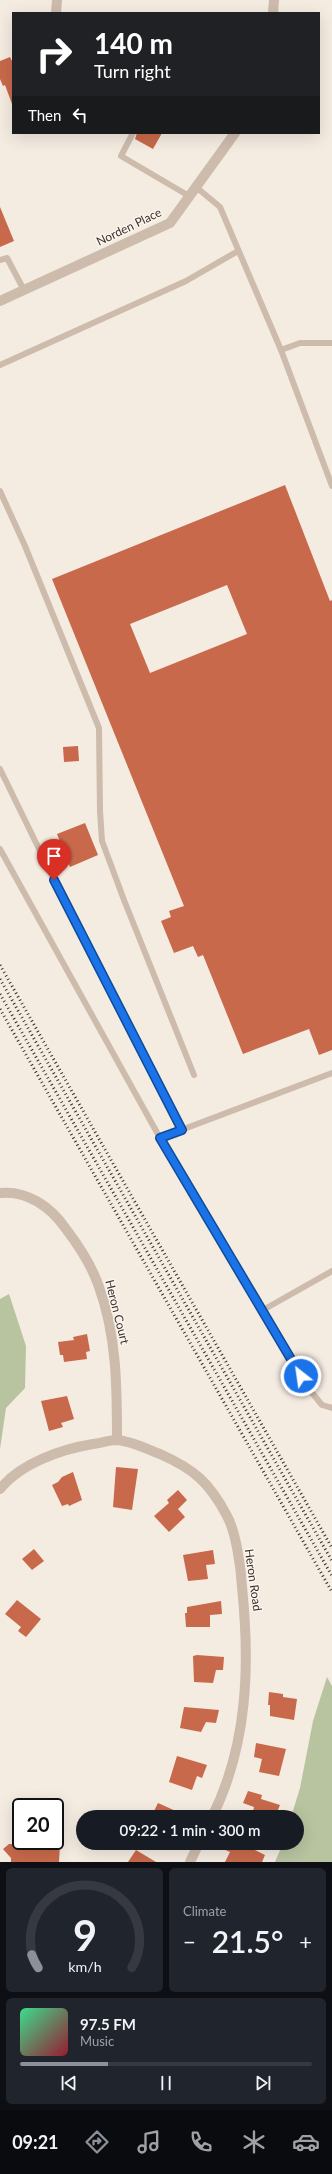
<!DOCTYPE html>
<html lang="en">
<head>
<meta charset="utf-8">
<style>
	:root { --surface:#171b24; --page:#20242c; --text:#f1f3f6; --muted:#9ea1a6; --line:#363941; --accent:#8c9099 }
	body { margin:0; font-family:Lato,sans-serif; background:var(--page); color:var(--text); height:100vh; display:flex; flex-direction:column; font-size:15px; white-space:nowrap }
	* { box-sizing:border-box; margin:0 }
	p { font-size:13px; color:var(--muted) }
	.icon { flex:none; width:22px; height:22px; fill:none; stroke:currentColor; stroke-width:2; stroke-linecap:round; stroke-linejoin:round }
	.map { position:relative; height:1862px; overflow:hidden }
	.drawer { display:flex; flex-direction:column; gap:6px; padding:6px; background:#0d0f14; flex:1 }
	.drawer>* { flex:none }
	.top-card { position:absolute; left:12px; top:12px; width:308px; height:122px; border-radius:0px; box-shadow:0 4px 16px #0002; background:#202124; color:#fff; overflow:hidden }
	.speed { position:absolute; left:12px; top:1798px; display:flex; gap:8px; font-size:20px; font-weight:700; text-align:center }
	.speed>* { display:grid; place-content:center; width:52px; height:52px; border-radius:50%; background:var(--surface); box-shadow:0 4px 16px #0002; line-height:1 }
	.speed .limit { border:2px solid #111; border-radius:6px; background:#fff; color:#111 }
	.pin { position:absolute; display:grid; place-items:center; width:34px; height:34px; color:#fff; margin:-41px -17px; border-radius:50% 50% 50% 0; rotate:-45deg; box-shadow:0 0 4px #0007 }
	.pin .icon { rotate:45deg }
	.me { position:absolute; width:44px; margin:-22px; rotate:330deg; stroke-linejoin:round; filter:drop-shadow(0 0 3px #0008) }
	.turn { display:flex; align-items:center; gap:14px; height:84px; padding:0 16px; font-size:18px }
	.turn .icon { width:52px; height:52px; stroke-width:2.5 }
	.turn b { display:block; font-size:28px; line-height:34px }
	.then { display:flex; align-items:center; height:38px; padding:0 16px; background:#0003; gap:8px; font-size:15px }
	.big { font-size:30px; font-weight:600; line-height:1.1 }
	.drawer .card { flex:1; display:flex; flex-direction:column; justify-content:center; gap:6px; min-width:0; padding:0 14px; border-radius:6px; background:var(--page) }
	.drawer .dial { align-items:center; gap:0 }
	.dial svg { height:104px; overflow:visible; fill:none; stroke:var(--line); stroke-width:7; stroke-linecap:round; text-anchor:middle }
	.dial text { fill:var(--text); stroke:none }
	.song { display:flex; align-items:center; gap:12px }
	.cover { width:48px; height:48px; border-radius:6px; background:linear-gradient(135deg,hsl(150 70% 55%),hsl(350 70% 35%)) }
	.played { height:4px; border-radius:2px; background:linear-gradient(90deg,var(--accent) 30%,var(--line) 30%) }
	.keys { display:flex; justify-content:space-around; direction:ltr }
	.heat { display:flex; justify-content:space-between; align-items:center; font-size:22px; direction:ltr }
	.drawer .tiles { flex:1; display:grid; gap:6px; grid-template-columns:1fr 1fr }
	.card:last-child { grid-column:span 2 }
	.trip { position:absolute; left:76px; top:1810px; width:228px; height:40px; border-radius:20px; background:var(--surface); box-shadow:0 4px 16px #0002; font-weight:600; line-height:40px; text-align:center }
	.menu { display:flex; height:64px; justify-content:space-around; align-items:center; background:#090b0e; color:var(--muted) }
	.menu .icon { width:28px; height:28px }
	.menu .current { color:var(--accent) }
	.menu b { font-size:18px; color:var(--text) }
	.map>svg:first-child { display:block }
	.green { fill:#b8c4a0 }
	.building { fill:#c8694b; fill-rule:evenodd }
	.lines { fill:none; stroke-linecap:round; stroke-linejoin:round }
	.service { stroke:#cdbbac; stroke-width:6 }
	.minor { stroke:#cdbbac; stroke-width:10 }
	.rail { stroke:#3b302b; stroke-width:3; stroke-dasharray:1 3; stroke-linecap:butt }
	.route-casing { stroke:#114b97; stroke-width:10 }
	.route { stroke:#1a73e8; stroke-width:7 }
	.labels { text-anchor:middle; stroke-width:3; stroke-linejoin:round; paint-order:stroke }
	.street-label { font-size:12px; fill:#3b302b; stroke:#fbf5ee }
</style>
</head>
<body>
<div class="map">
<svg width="332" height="1862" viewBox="0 0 332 1862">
	<rect width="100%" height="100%" fill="#f4ebe1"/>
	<g class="green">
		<path d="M9,1294L26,1346L25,1388L6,1408L0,1449V1299Z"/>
		<path d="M327,1677L332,1686V1862H275L283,1843H297V1817H291L300,1788L313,1721Z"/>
	</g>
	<g class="building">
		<path d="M10,57L13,63L12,104L5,85L3,86L0,79V61Z"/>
		<path d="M137,133H162L153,149L135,139Z"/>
		<path d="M0,207L14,241L0,247Z"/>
		<path d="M285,485L330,601L332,600V1050L319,1055L309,1029L243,1054L203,955L198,957L193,946L174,953L161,921L171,917L169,911L184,906L52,579ZM227,585L247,634L150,673L130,624Z"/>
		<path d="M78,746L79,761L64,762L63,747Z"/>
		<path d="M85,823L98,855L70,867L57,834Z"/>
		<path d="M87,1334L90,1351L86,1352L87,1359L64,1362L63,1355H60L58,1342L74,1340L73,1337Z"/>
		<path d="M67,1396L74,1419L61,1423L63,1427L49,1431L41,1401Z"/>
		<path d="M116,1467L138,1469L132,1510L113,1507Z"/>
		<path d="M73,1472L82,1500L69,1506L68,1504L62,1506L52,1485L58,1482L62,1477Z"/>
		<path d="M178,1490L187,1500L178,1509L185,1517L169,1532L154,1516L169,1503L167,1500Z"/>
		<path d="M34,1549L44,1561L32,1570L22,1559Z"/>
		<path d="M213,1550L215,1564L206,1565L208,1579L188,1581L183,1555Z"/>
		<path d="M17,1600L41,1619L26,1637L18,1631L21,1627L5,1614Z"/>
		<path d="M221,1601L222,1614L210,1615V1627H186L185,1613H187V1607Z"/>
		<path d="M197,1655L224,1657L223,1670H216L213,1683L194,1682L193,1656Z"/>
		<path d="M269,1692L283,1694V1697L297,1699L294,1720L270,1716V1705H268Z"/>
		<path d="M184,1707L219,1710L216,1723L206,1722L201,1732L180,1728Z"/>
		<path d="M256,1743L286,1749L279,1776L259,1772L262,1759L254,1757Z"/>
		<path d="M177,1756L207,1765L202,1778L197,1776L192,1790L169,1782Z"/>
		<path d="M248,1791L262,1795L261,1799L280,1805L275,1817H252L254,1807L243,1803Z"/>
		<path d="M158,1803L189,1817H161L153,1813Z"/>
		<path d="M209,1843H241L265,1855L262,1862H225L230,1852Z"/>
		<path d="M9,1844L60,1845L59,1862H11V1858L3,1849Z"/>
		<path d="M136,1850L156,1862H128Z"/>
	</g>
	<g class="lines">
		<g class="service">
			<path d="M133,133L121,156L189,196"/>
			<path d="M196,187L220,207L281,350L332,486"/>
			<path d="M0,260L7,258L24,290"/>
			<path d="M281,350L300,343H332"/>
			<path d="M0,365L186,281L238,251"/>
			<path d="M0,491L25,546L99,728L100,811L102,841L124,900L194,1075"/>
			<path d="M0,769L81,935L182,1130"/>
			<path d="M0,849L160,1138"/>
			<path d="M332,1271L263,1310L309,1389L322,1405L332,1408"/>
			<path d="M263,1310L160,1138L332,1073"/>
		</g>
		<g class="minor">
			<path d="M56,13L57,0"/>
			<path d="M273,13L274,0"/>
			<path d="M0,301L170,223L235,133"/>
			<path d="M0,1193C27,1190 51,1207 66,1229C79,1246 92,1266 99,1287C117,1336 117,1389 117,1440"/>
			<path d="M0,1489C21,1463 62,1449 93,1444C101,1443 110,1440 117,1440C131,1441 147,1449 160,1454C194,1469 210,1483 227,1516C236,1532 241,1568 242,1587C250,1665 248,1745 212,1817"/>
			<path d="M190,1862L199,1843"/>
		</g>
		<g class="rail">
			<path d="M0,965L332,1548"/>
			<path d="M0,979L332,1561"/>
			<path d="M0,994L332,1576"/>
			<path d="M0,1009L332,1592"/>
		</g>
	</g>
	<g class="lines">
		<defs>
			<path id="route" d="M54,880L182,1130L160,1138L301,1376"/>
		</defs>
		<use href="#route" class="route-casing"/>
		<use href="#route" class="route"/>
	</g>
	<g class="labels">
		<g class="street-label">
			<text transform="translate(129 227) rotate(-26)" y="4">Norden Place</text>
			<text transform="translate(117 1312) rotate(76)" y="4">Heron Court</text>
			<text transform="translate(253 1580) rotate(82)" y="4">Heron Road</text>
		</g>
	</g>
</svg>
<div class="speed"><div class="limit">20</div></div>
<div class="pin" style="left:54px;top:880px;background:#d93025"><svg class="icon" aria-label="arrive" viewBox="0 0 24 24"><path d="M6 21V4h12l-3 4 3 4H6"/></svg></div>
<svg class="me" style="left:301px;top:1376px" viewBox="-20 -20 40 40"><circle r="17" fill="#1a73e8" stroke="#fff" stroke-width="3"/><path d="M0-11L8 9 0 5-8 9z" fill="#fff"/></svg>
<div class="trip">09:22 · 1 min · 300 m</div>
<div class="top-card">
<div class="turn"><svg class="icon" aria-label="right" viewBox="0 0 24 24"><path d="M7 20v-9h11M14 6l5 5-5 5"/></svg><div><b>140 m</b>Turn right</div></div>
<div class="then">Then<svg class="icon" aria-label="left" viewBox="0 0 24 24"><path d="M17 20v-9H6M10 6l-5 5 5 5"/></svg></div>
</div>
</div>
<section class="drawer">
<div class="tiles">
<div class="card dial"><svg viewBox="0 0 100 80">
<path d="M14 69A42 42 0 1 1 86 69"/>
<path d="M14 69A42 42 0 0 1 9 59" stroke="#8c9099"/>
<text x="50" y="56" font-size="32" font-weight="700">9</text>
<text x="50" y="72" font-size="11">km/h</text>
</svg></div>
<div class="card"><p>Climate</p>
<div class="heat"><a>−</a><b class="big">21.5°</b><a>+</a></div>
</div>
<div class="card">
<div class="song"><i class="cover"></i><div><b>97.5 FM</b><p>Music</p></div></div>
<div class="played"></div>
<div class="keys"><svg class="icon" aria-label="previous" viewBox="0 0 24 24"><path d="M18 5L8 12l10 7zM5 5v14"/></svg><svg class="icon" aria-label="pause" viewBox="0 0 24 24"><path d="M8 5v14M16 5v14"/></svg><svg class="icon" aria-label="next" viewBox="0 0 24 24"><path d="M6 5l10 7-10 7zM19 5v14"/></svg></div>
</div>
</div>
</section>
<nav class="menu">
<b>09:21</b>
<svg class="icon current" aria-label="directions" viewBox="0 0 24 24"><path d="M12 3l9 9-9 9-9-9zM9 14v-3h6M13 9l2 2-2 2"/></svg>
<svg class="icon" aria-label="music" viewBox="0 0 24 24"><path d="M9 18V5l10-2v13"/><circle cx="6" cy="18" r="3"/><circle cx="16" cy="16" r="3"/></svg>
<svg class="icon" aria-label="phone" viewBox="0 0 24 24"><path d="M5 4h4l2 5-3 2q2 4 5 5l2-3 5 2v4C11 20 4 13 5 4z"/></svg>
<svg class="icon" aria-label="climate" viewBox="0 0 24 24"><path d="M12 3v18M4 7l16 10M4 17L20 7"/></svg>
<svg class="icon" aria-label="car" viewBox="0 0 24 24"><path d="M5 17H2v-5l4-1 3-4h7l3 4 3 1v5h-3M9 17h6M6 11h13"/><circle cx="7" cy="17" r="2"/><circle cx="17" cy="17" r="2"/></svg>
</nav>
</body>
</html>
